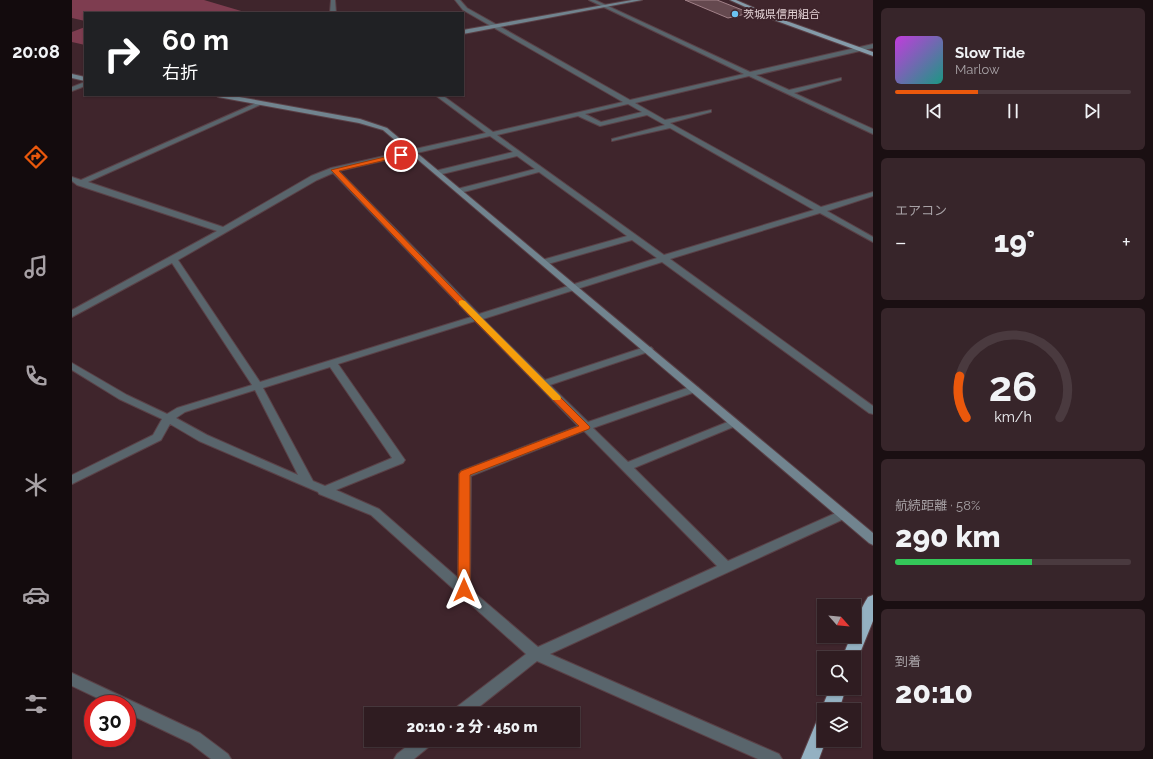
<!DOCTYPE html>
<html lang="ja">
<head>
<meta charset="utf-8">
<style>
	:root { --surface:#2f1c21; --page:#37252a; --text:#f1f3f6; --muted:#a7a1a5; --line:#4a3a3f; --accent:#ea580c }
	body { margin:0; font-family:Raleway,"Noto Sans JP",sans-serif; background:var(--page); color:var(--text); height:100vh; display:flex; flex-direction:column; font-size:15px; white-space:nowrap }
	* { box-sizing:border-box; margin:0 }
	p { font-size:13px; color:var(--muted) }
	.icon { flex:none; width:22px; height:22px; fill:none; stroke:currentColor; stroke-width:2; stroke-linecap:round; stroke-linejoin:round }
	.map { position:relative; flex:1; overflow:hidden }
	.panel { display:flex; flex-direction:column; gap:8px; padding:8px; background:#1a0f12; width:280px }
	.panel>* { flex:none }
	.top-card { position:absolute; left:12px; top:12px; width:380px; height:84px; border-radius:0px; box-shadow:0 1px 3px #0004,0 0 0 1px var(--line); background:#202124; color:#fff; overflow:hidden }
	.needle { width:26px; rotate:117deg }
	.controls { position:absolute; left:745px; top:599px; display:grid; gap:8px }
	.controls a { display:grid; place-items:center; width:44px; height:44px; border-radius:0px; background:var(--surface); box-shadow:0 1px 3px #0004,0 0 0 1px var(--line); font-size:20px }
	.speed { position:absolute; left:12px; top:695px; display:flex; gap:8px; font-size:20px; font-weight:700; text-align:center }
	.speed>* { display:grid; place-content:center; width:52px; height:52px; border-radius:50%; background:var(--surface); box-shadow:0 1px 3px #0004,0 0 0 1px var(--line); line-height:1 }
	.speed .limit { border:6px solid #d22; background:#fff; color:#111 }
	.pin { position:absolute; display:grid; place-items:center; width:34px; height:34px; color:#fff; margin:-17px; border:2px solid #fff; border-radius:50%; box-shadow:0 1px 4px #0007 }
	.me { position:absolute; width:44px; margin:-22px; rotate:0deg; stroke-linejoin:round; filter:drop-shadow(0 0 3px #0008) }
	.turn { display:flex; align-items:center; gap:14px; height:84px; padding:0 12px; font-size:18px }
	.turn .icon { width:52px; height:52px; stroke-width:2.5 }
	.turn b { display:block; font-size:28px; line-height:34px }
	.big { font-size:30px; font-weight:800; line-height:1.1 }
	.panel .card { flex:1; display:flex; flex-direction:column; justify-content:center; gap:6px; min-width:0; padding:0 14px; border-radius:6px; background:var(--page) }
	.panel .dial { align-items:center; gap:0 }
	.dial svg { height:104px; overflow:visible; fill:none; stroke:var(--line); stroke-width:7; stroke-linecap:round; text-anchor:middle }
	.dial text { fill:var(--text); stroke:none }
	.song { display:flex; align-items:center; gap:12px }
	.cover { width:48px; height:48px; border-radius:6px; background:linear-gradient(135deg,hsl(290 70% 55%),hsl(170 70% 35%)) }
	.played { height:4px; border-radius:2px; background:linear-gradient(90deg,var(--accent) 35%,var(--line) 35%) }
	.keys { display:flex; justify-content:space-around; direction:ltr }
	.heat { display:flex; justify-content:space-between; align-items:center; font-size:22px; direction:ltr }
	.charge { height:6px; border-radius:3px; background:linear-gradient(90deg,#34c759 58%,var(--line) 0) }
	.trip { position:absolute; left:292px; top:707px; width:216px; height:40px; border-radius:0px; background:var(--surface); box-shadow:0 1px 3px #0004,0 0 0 1px var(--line); font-weight:800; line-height:40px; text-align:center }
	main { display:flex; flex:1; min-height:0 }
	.tab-bar { display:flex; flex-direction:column; width:72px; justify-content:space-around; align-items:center; background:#130b0d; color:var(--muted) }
	.tab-bar .icon { width:28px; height:28px }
	.tab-bar .current { color:var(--accent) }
	.tab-bar b { font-size:18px; color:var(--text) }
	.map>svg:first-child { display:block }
	.green { fill:#7e3d50 }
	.building { fill:#65494f; stroke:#a18188 }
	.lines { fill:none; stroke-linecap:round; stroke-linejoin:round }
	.street-casing { stroke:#5a4147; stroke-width:2 }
	.secondary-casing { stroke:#5a4147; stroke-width:2 }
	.primary-casing { stroke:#5a4147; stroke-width:2 }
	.highway-casing { stroke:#5a4147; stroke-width:2 }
	.street { fill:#59656c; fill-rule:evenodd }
	.secondary { fill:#71848f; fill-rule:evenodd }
	.primary { fill:#849ba9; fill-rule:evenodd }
	.highway { fill:#94b1c2; fill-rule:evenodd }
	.route { fill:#ea580c; stroke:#983908 }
	.slow { fill:#f59e0b }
	.poi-dot { fill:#6bc3f2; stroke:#3f252c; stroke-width:1.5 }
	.labels { text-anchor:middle; stroke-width:4; stroke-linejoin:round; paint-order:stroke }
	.far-poi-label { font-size:11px; fill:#e5d4d7; stroke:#3f252c; text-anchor:start }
</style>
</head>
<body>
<main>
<nav class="tab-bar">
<b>20:08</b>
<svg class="icon current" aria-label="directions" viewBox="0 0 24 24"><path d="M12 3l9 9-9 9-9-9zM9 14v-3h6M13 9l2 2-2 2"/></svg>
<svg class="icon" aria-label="music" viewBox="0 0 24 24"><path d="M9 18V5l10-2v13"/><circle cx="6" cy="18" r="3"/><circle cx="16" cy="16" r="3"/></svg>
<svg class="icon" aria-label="phone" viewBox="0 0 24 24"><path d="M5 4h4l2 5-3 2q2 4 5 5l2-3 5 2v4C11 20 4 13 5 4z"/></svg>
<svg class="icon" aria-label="climate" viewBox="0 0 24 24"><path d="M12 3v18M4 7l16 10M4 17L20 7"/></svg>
<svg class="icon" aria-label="car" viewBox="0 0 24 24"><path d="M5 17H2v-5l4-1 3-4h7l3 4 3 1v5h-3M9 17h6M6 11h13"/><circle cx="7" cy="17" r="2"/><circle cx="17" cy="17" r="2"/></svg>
<svg class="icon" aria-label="filters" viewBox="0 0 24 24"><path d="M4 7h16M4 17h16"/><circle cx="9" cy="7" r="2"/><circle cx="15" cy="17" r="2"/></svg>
</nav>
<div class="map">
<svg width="801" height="759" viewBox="0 0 801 759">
	<rect width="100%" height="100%" fill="#3f252c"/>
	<g class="green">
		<path d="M0,0H132L176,13H13V21L0,18Z"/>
		<path d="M13,27V45L0,42V32Z"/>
	</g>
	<path class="building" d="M613,0H645L678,13L656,18Z"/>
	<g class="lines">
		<defs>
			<g id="street">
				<path d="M259,0H263L264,13H258Z"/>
				<path d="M383,0H388L395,8L558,100L672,74L517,0H523L678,72L801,44V48L684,75L717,90L769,78V80L722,93L801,129V134L677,76L563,103L593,120L639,110V112L598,123L749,207L801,192V196L755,211L801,237V242L748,213L598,259L801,406V414L797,413L590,262L411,319L473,380L573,347H579L581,349L579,351L478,385L516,422L618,387H626L627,389L626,391L521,428L556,462L658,421H666L667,423L666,425L562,468L656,561L766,512L770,511L774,512L776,515L774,518L478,654L707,754L710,759H686L465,661L398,714H380L382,709L454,654L299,515L247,494L246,492L127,441L98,424L89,440L0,484V475L81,435L90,419L47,399L0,370V363L55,395L95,414L105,408L180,385L100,263L0,317V310L145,231L5,185L0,181V177L9,180L186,102H190V104L16,182L151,227L239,176L259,168L414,133L363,95H370L421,132L551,102L391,10ZM556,104L570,112L529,122L513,114ZM575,115L593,125L540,139V141L598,128L742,210L592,255L425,135L506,116L528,126ZM418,136L441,152L363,171L362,173L366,175L445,156L463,169L385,189L384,191L388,193L467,172L555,236L470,260L469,262L470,264H476L560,240L585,258L407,314L267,171ZM261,173L399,317L188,382L106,260L245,180ZM403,321L506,426L389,471L387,474L386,578L307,509L264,490L331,463L333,460L266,364ZM258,367L320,458L253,486L241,481L191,388ZM183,390L226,475L135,435L104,418L113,412ZM512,431L645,566L466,647L398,589L399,476Z"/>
				<path d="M13,82V86L0,91V87Z"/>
				<path d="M0,673L128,733L156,754L159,759H139L118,743L55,713V704H38L0,686Z"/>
				<path d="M343,740H361L359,745L342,759H322L325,754Z"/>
			</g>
			<g id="secondary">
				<path d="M560,0H570L391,34V30Z"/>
				<path d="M0,74L13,77V81L0,78Z"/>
				<path d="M143,95H156L288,119L315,128L801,533V545L797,543L311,130L287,123L146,97Z"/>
			</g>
			<path id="primary" d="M658,0H664L706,18L801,52V56L702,20Z"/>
			<g id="highway">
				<path d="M801,595V621L786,658L782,664V658H770L779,636H782C782,623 789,608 796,597Z"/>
				<path d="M758,688H774L767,710H752V715L749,710Z"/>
				<path d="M752,716V740H754L747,759H729L746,718Z"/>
			</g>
		</defs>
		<use href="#street" class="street-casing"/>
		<use href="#secondary" class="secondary-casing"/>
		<use href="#primary" class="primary-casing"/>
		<use href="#highway" class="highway-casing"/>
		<use href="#street" class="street"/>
		<use href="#secondary" class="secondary"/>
		<use href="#primary" class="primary"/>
		<use href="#highway" class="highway"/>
	</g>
	<path class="route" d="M329,153L331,154V156L267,171L407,316L518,427L517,429L398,475V590L396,593L392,594L388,593L386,590L387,474L389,471L507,426L402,320L259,170Z"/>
	<path class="slow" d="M390,300L393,301L488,396L489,398L488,400H481L387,304V301Z"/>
	<circle class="poi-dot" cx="663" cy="14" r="4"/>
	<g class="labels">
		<g class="far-poi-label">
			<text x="671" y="18">茨城県信用組合</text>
		</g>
	</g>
</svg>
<div class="controls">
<a><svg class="needle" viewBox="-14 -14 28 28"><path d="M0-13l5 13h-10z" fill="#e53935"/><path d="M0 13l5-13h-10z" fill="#a7a1a5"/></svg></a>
<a><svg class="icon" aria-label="search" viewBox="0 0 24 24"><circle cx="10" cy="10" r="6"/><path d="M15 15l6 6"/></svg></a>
<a><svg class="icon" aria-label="layers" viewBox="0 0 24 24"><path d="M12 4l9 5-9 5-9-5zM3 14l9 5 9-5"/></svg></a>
</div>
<div class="speed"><div class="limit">30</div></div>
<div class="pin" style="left:329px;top:155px;background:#d93025"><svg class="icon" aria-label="arrive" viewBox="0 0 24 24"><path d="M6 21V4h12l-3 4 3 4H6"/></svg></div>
<svg class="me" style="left:392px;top:590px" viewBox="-20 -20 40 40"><path d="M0-17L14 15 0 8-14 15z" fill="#ea580c" stroke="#fff" stroke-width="4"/></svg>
<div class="trip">20:10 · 2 分 · 450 m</div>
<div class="top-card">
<div class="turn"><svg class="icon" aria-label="right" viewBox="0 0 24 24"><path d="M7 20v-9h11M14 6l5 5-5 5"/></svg><div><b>60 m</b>右折</div></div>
</div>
</div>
<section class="panel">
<div class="card">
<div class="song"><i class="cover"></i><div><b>Slow Tide</b><p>Marlow</p></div></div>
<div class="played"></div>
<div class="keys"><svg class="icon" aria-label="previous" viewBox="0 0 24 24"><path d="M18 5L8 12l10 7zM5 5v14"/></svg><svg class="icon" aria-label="pause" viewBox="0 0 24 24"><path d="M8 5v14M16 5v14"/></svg><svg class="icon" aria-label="next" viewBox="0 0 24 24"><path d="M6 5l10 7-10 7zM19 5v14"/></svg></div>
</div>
<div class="card"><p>エアコン</p>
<div class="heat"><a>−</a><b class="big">19°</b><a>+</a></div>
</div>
<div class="card dial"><svg viewBox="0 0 100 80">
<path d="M14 69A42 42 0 1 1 86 69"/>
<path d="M14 69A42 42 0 0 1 9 37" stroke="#ea580c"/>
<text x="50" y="56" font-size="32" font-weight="700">26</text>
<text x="50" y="72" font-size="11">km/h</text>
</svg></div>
<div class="card"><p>航続距離 · 58%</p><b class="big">290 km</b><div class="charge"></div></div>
<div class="card"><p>到着</p><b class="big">20:10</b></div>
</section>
</main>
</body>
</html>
